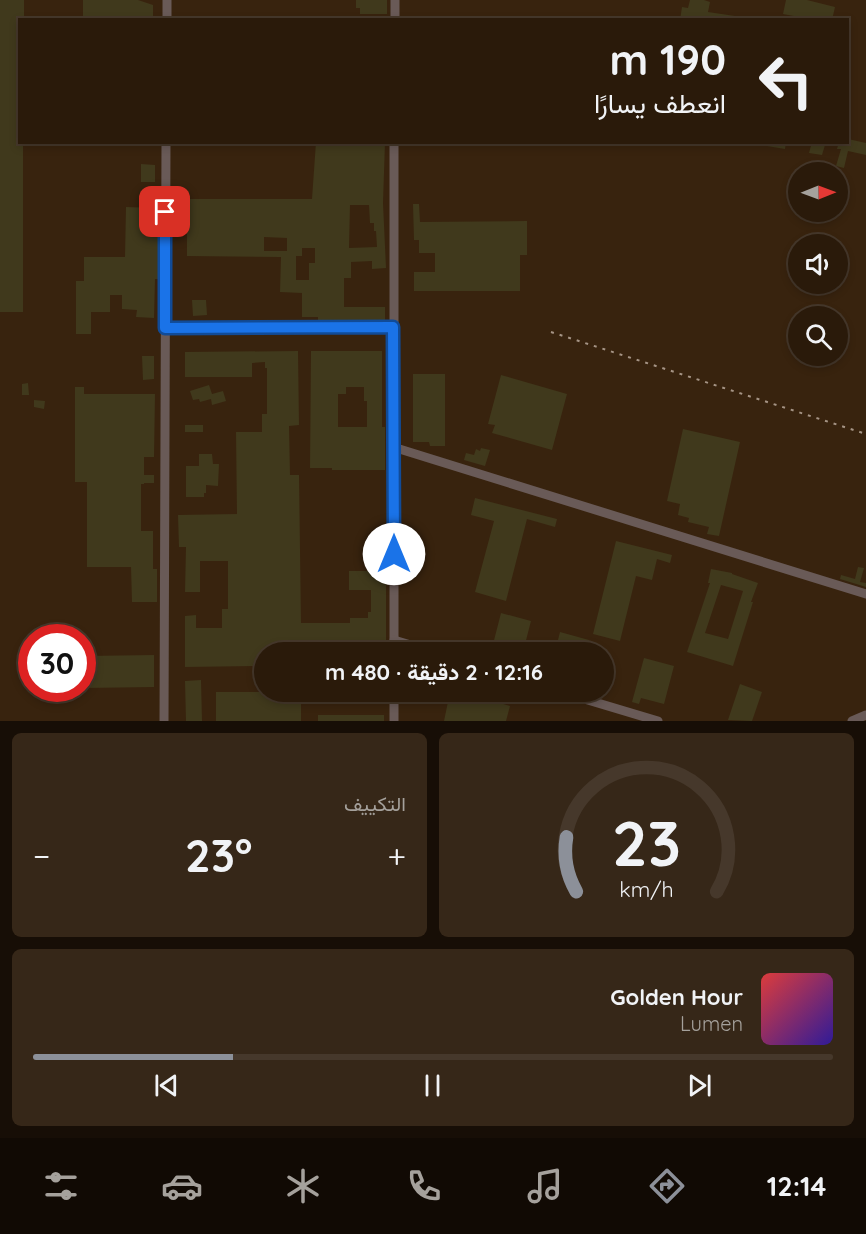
<!DOCTYPE html>
<html lang="ar">
<head>
<meta charset="utf-8">
<style>
	:root { --surface:#2a1a0a; --page:#362718; --text:#f1f3f6; --muted:#a5a19c; --line:#46382b; --accent:#8c9099 }
	body { margin:0; font-family:Quicksand,Vazirmatn,sans-serif; background:var(--page); color:var(--text); direction:rtl; height:100vh; display:flex; flex-direction:column; font-size:22px; white-space:nowrap }
	* { box-sizing:border-box; margin:0 }
	p { font-size:20px; color:var(--muted) }
	.icon { flex:none; width:33px; height:33px; fill:none; stroke:currentColor; stroke-width:2; stroke-linecap:round; stroke-linejoin:round }
	.map { position:relative; height:721px; overflow:hidden; direction:ltr }
	.sheet { display:flex; flex-direction:column; gap:12px; padding:12px; background:#170e06; flex:1 }
	.sheet>* { flex:none }
	.top-card { position:absolute; left:18px; top:18px; width:831px; height:126px; border-radius:0px; box-shadow:0 3px 9px #0003,0 0 0 2px var(--line); direction:rtl; background:#2a1a0a; color:var(--text); overflow:hidden }
	.needle { width:39px; rotate:89deg }
	.fabs { position:absolute; left:788px; top:162px; display:grid; gap:12px }
	.fabs a { display:grid; place-items:center; width:60px; height:60px; border-radius:50%; background:var(--surface); box-shadow:0 3px 9px #0003,0 0 0 2px var(--line); font-size:30px }
	.speed { position:absolute; left:18px; top:624px; display:flex; gap:12px; font-size:30px; font-weight:700; text-align:center }
	.speed>* { display:grid; place-content:center; width:78px; height:78px; border-radius:50%; background:var(--surface); box-shadow:0 3px 9px #0003,0 0 0 2px var(--line); line-height:1 }
	.speed .limit { border:9px solid #d22; background:#fff; color:#111 }
	.pin { position:absolute; display:grid; place-items:center; width:51px; height:51px; color:#fff; margin:-26px; border-radius:12px; box-shadow:0 3px 9px #0006 }
	.me { position:absolute; width:66px; margin:-33px; rotate:0deg; stroke-linejoin:round; filter:drop-shadow(0 0 4px #0008) }
	.turn { display:flex; align-items:center; gap:21px; height:126px; padding:0 24px; font-size:27px }
	.turn .icon { width:78px; height:78px; stroke-width:2.5 }
	.turn b { display:block; font-size:42px; line-height:51px }
	.big { font-size:45px; font-weight:700; line-height:1.1 }
	.sheet .card { flex:1; display:flex; flex-direction:column; justify-content:center; gap:9px; min-width:0; padding:0 21px; border-radius:9px; background:var(--page) }
	.sheet .dial { align-items:center; gap:0 }
	.dial svg { height:156px; overflow:visible; fill:none; stroke:var(--line); stroke-width:7; stroke-linecap:round; text-anchor:middle }
	.dial text { fill:var(--text); stroke:none }
	.song { display:flex; align-items:center; gap:18px }
	.cover { width:72px; height:72px; border-radius:9px; background:linear-gradient(135deg,hsl(0 70% 55%),hsl(250 70% 35%)) }
	.played { height:6px; border-radius:3px; background:linear-gradient(90deg,var(--accent) 25%,var(--line) 25%) }
	.keys { display:flex; justify-content:space-around; direction:ltr }
	.heat { display:flex; justify-content:space-between; align-items:center; font-size:33px; direction:ltr }
	.sheet .tiles { flex:1; display:grid; gap:12px; grid-template-columns:1fr 1fr }
	.card:last-child { grid-column:span 2 }
	.trip { position:absolute; left:254px; top:642px; width:360px; height:60px; border-radius:30px; background:var(--surface); box-shadow:0 3px 9px #0003,0 0 0 2px var(--line); font-weight:700; line-height:60px; text-align:center; direction:rtl }
	.dock { display:flex; height:96px; justify-content:space-around; align-items:center; background:#110a04; color:var(--muted) }
	.dock .icon { width:42px; height:42px }
	.dock .active { color:var(--accent) }
	.dock b { font-size:27px; color:var(--text) }
	.map>svg:first-child { display:block }
	.building { fill:#40391c; fill-rule:evenodd }
	.lines { fill:none; stroke-linecap:round; stroke-linejoin:round }
	.minor { stroke:#695a57; stroke-width:9 }
	.rail { stroke:#a59485; stroke-width:2; stroke-dasharray:3 6; stroke-linecap:butt }
	.route-casing { stroke:#114b97; stroke-width:15 }
	.route { stroke:#1a73e8; stroke-width:10 }
</style>
</head>
<body>
<div class="map">
<svg width="866" height="721" viewBox="0 0 866 721">
	<rect width="100%" height="100%" fill="#38230e"/>
	<g class="building">
		<path d="M0,0H24V20H20V142H23V312H0Z"/>
		<path d="M83,0H138L153,5V20H83Z"/>
		<path d="M356,0H387V14H360V8H356Z"/>
		<path d="M690,0H704L710,2L708,12L735,16L734,20H680L682,7L688,8Z"/>
		<path d="M786,0H807L835,7L832,20H803L804,18L783,14Z"/>
		<path d="M848,139L866,143V155L848,151L844,168L836,166L841,149H837L839,142H848Z"/>
		<path d="M316,142H385L383,203L386,268L372,269V261L351,262V278H344V307H385V320H318V317H302V293L280,292L281,257L187,256V199H312ZM350,205H369L370,223H374V231H376L377,247L349,248ZM264,237L287,238V251H264ZM302,248H315V263H309V280H296V256H302Z"/>
		<path d="M767,142H786L785,149L767,146Z"/>
		<path d="M812,142L825,145L822,155L809,153Z"/>
		<path d="M141,164L155,165V182H141Z"/>
		<path d="M413,204H419L420,222L527,221V255H520V291H414V272H435V253H419V240H414Z"/>
		<path d="M126,207L156,208L155,229H159V279H155L154,318L136,317L137,310L122,309V295H110V312H91V334H76V281H84V257H125Z"/>
		<path d="M192,300H206L207,315L193,316Z"/>
		<path d="M298,351L299,425L289,426L290,475H299L301,623H350V618H368V612H371V590H349V571H386V652H264V666L185,667V616L196,615V628H222V609H228V561H200V592H185L186,547H179L178,515L237,514L236,432H262V414H267V368H265V362L252,363V377H185V352Z"/>
		<path d="M311,351H382V427H385V470H332V468H310ZM346,387H364V401H367V427H338V394H346Z"/>
		<path d="M142,356H154V379L143,380Z"/>
		<path d="M413,374H445V446H430L429,442H413Z"/>
		<path d="M501,375L567,394L552,450L492,433L495,425L488,424Z"/>
		<path d="M28,383L29,395H22V384Z"/>
		<path d="M209,385L212,394L223,391L226,401L212,405L211,399L200,402L199,399L193,400L190,391Z"/>
		<path d="M75,387H84V394H155L154,457H144V475H154V483H144V484H141V531H153V569H157V602H132L131,567H87V482H75Z"/>
		<path d="M34,400L45,401L44,409L34,407Z"/>
		<rect x="185" y="425" width="18" height="7"/>
		<path d="M683,429L740,442L719,536L707,534L709,527L688,522L689,518L678,515L680,504L667,501Z"/>
		<path d="M481,448L490,450L485,466L464,460L466,453L474,455L476,449L480,451Z"/>
		<path d="M199,454H212L213,464H219L218,486L206,485V493H204V497H186V466H199Z"/>
		<path d="M475,498L557,519L555,527L527,519L506,601L475,592L494,521L471,515Z"/>
		<path d="M616,541L672,555L670,563L657,559L652,580L636,576L620,641L593,634Z"/>
		<path d="M858,567L864,568L860,582L866,583V587L840,579L841,575L855,579Z"/>
		<path d="M711,569L732,573V574L758,583L751,602H753L733,666L687,652L710,583H708ZM721,585L743,591L728,639L705,633Z"/>
		<path d="M501,613L531,621L523,652H511L500,650L499,652H491Z"/>
		<path d="M560,632L589,640L586,652H555Z"/>
		<path d="M154,655V687L85,688V656Z"/>
		<path d="M644,658L674,666L664,704L641,698L639,704L632,702Z"/>
		<path d="M201,680L202,721H186L185,681Z"/>
		<path d="M740,684L762,692L752,721L728,720Z"/>
		<rect x="216" y="692" width="85" height="29"/>
		<path d="M450,692H486L501,695L500,703L510,706L506,721H444Z"/>
		<rect x="318" y="715" width="66" height="6"/>
	</g>
	<g class="lines">
		<g class="minor">
			<path d="M167,20V0"/>
			<path d="M395,20V0"/>
			<path d="M394,142V652"/>
			<path d="M165,328L393,327"/>
			<path d="M393,447L866,594"/>
			<path d="M394,640L434,652"/>
			<path d="M394,692V721"/>
			<path d="M561,692L658,721"/>
			<path d="M164,721L166,142"/>
			<path d="M852,721L866,715"/>
		</g>
		<path class="rail" d="M551,332L866,434"/>
	</g>
	<g class="lines">
		<defs>
			<path id="route" d="M165,212V328L393,327L394,554"/>
		</defs>
		<use href="#route" class="route-casing"/>
		<use href="#route" class="route"/>
	</g>
</svg>
<div class="fabs">
<a><svg class="needle" viewBox="-14 -14 28 28"><path d="M0-13l5 13h-10z" fill="#e53935"/><path d="M0 13l5-13h-10z" fill="#a5a19c"/></svg></a>
<a><svg class="icon" aria-label="sound" viewBox="0 0 24 24"><path d="M4 9h4l5-4v14l-5-4H4zM17 9q2 3 0 6"/></svg></a>
<a><svg class="icon" aria-label="search" viewBox="0 0 24 24"><circle cx="10" cy="10" r="6"/><path d="M15 15l6 6"/></svg></a>
</div>
<div class="speed"><div class="limit">30</div></div>
<div class="pin" style="left:165px;top:212px;background:#d93025"><svg class="icon" aria-label="arrive" viewBox="0 0 24 24"><path d="M6 21V4h12l-3 4 3 4H6"/></svg></div>
<svg class="me" style="left:394px;top:554px" viewBox="-20 -20 40 40"><circle r="19" fill="#fff"/><path d="M0-13L10 11 0 6-10 11z" fill="#1a73e8"/></svg>
<div class="trip">12:16 · 2 دقيقة · 480 m</div>
<div class="top-card">
<div class="turn"><svg class="icon" aria-label="left" viewBox="0 0 24 24"><path d="M17 20v-9H6M10 6l-5 5 5 5"/></svg><div><b>190 m</b>انعطف يسارًا</div></div>
</div>
</div>
<section class="sheet">
<div class="tiles">
<div class="card dial"><svg viewBox="0 0 100 80">
<path d="M14 69A42 42 0 1 1 86 69"/>
<path d="M14 69A42 42 0 0 1 9 41" stroke="#8c9099"/>
<text x="50" y="56" font-size="32" font-weight="700">23</text>
<text x="50" y="72" font-size="11">km/h</text>
</svg></div>
<div class="card"><p>التكييف</p>
<div class="heat"><a>−</a><b class="big">23°</b><a>+</a></div>
</div>
<div class="card">
<div class="song"><i class="cover"></i><div><b>Golden Hour</b><p>Lumen</p></div></div>
<div class="played"></div>
<div class="keys"><svg class="icon" aria-label="previous" viewBox="0 0 24 24"><path d="M18 5L8 12l10 7zM5 5v14"/></svg><svg class="icon" aria-label="pause" viewBox="0 0 24 24"><path d="M8 5v14M16 5v14"/></svg><svg class="icon" aria-label="next" viewBox="0 0 24 24"><path d="M6 5l10 7-10 7zM19 5v14"/></svg></div>
</div>
</div>
</section>
<nav class="dock">
<b>12:14</b>
<svg class="icon active" aria-label="directions" viewBox="0 0 24 24"><path d="M12 3l9 9-9 9-9-9zM9 14v-3h6M13 9l2 2-2 2"/></svg>
<svg class="icon" aria-label="music" viewBox="0 0 24 24"><path d="M9 18V5l10-2v13"/><circle cx="6" cy="18" r="3"/><circle cx="16" cy="16" r="3"/></svg>
<svg class="icon" aria-label="phone" viewBox="0 0 24 24"><path d="M5 4h4l2 5-3 2q2 4 5 5l2-3 5 2v4C11 20 4 13 5 4z"/></svg>
<svg class="icon" aria-label="climate" viewBox="0 0 24 24"><path d="M12 3v18M4 7l16 10M4 17L20 7"/></svg>
<svg class="icon" aria-label="car" viewBox="0 0 24 24"><path d="M5 17H2v-5l4-1 3-4h7l3 4 3 1v5h-3M9 17h6M6 11h13"/><circle cx="7" cy="17" r="2"/><circle cx="17" cy="17" r="2"/></svg>
<svg class="icon" aria-label="filters" viewBox="0 0 24 24"><path d="M4 7h16M4 17h16"/><circle cx="9" cy="7" r="2"/><circle cx="15" cy="17" r="2"/></svg>
</nav>
</body>
</html>
